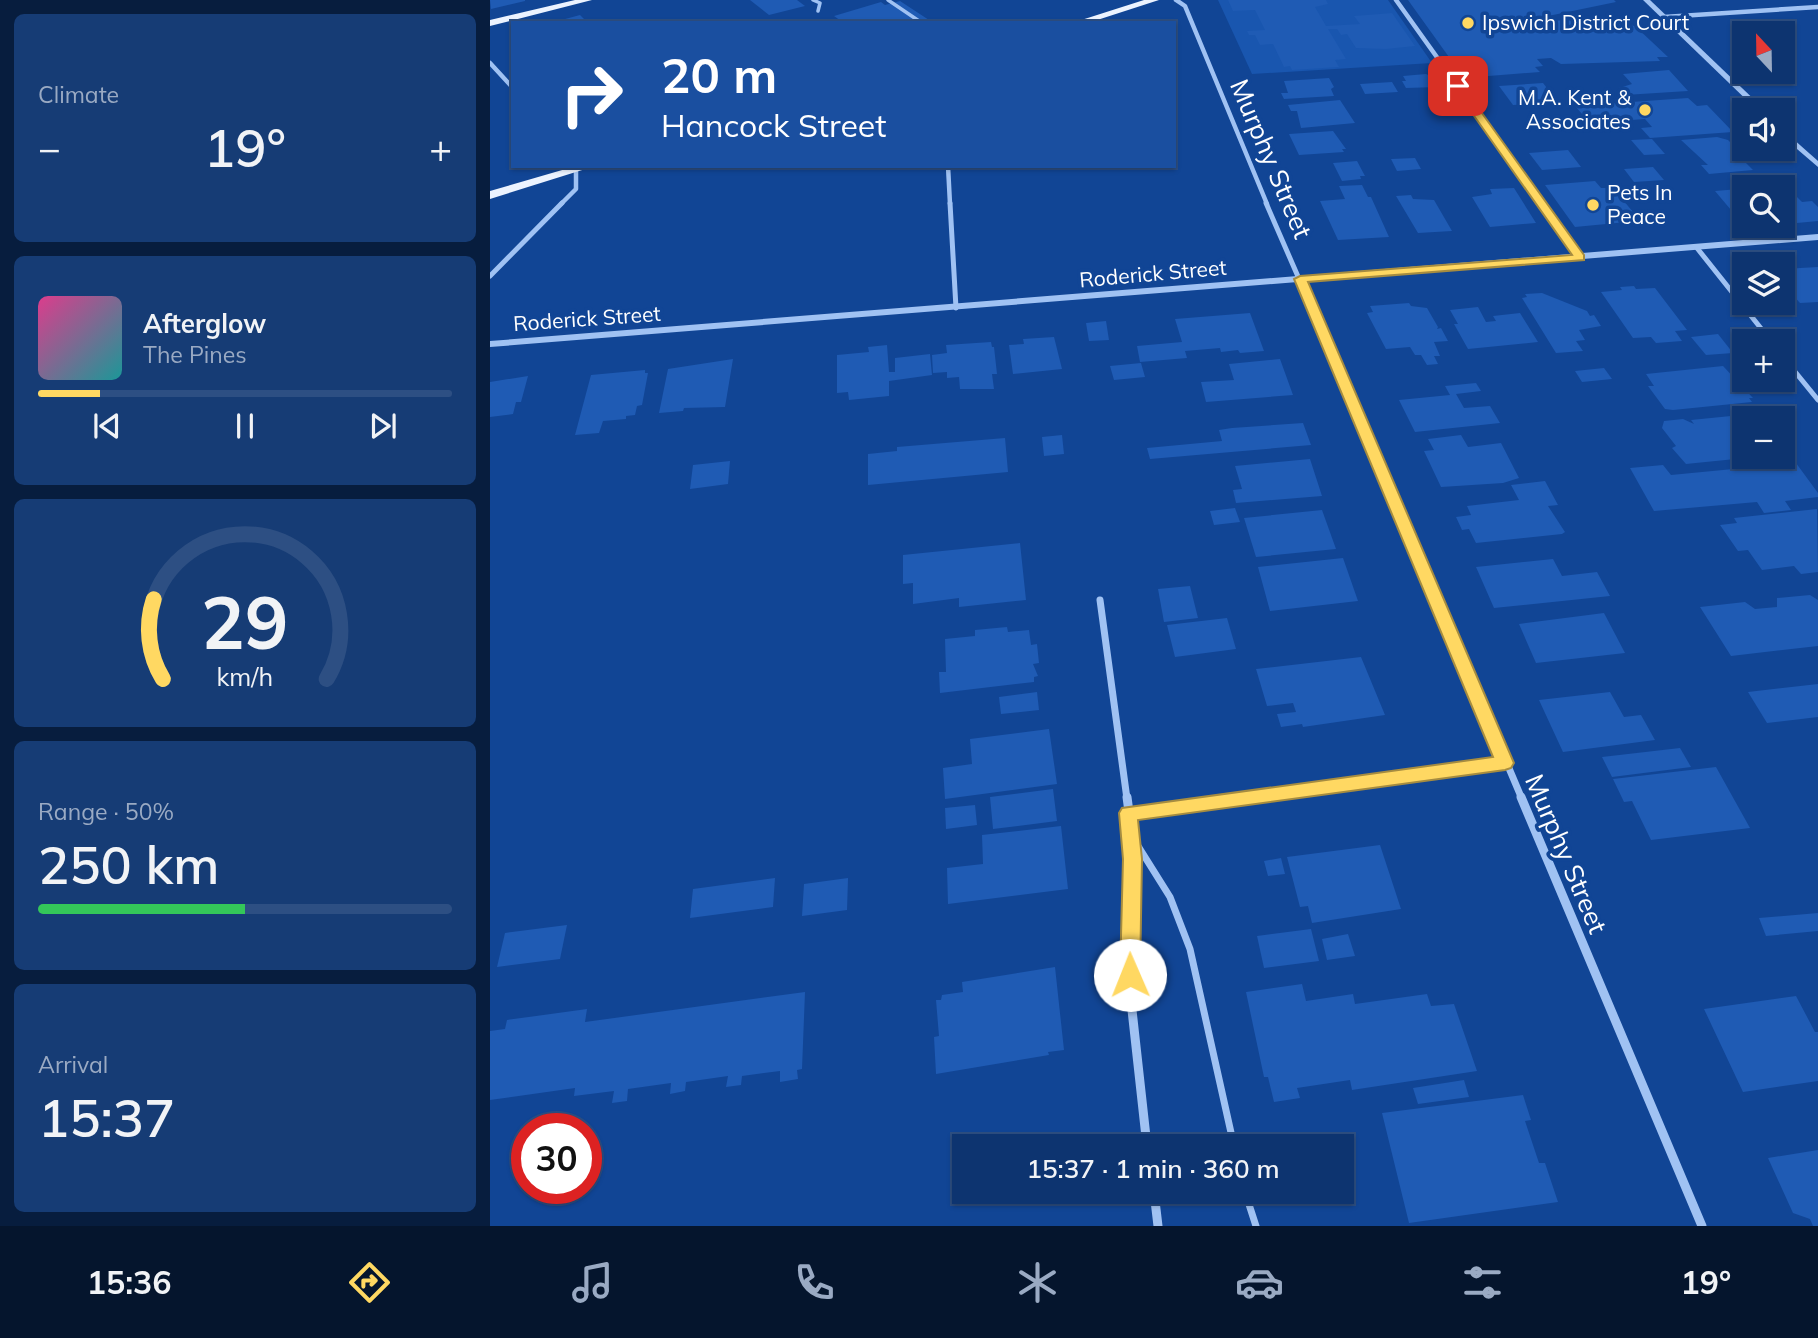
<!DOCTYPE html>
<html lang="en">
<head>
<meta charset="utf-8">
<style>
	:root { --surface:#0d3470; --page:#163c75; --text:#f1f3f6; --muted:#9aaac3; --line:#2d4f83; --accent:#ffd862 }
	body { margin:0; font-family:Mulish,sans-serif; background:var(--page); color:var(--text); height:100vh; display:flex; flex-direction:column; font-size:26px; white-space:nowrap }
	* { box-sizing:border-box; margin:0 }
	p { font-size:23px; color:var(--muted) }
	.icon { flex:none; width:38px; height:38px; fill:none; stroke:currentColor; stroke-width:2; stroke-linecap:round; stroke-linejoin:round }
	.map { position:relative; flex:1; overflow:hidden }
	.details { display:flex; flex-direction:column; gap:14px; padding:14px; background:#071d3e; width:490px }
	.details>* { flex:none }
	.banner { position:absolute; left:21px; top:21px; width:665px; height:147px; border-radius:0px; box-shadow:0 2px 5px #0004,0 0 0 2px var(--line); background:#1a4fa0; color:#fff; overflow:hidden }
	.needle { width:46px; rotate:338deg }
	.controls { position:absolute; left:1242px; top:21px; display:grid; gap:14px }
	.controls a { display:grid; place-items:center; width:63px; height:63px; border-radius:0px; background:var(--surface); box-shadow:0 2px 5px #0004,0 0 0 2px var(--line); font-size:35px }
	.speed { position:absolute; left:21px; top:1113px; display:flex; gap:14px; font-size:35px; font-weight:700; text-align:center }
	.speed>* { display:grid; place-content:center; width:91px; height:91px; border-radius:50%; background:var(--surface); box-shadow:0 2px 5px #0004,0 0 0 2px var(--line); line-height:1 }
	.speed .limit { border:10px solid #d22; background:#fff; color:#111 }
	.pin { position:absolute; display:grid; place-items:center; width:60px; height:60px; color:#fff; margin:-30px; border-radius:14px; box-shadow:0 4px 10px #0006 }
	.me { position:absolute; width:77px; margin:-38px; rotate:359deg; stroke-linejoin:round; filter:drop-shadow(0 0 5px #0008) }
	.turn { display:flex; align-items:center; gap:24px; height:147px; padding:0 35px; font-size:32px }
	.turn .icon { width:91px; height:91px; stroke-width:2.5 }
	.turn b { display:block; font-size:49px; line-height:60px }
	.big { font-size:52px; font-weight:600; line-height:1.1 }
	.details .widget { flex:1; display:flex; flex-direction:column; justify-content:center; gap:10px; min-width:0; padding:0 24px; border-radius:10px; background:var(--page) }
	.details .dial { align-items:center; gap:0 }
	.dial svg { height:182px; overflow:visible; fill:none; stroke:var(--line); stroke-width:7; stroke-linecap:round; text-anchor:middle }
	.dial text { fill:var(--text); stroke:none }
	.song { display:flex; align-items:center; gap:21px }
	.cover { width:84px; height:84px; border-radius:10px; background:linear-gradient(135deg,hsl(330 70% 55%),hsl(180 70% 35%)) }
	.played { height:7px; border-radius:4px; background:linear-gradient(90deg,var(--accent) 15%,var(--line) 15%) }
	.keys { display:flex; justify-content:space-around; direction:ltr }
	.heat { display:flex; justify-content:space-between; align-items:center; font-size:38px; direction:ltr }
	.charge { height:10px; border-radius:5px; background:linear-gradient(90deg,#34c759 50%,var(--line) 0) }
	.trip { position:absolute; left:462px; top:1134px; width:402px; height:70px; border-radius:0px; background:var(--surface); box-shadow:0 2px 5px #0004,0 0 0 2px var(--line); font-weight:600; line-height:70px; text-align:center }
	.tabs { display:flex; height:112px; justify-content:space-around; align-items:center; background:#05152d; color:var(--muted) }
	.tabs .icon { width:49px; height:49px }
	.tabs .current { color:var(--accent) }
	.tabs b { font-size:32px; color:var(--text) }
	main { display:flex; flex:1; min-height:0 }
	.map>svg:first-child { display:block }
	.green { fill:#1956af }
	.building { fill:#1f5bb4 }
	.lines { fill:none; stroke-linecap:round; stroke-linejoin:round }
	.service-far1 { stroke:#a0c2f3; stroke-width:3.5 }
	.service { stroke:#a0c2f3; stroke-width:7 }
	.minor-far3 { stroke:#a0c2f3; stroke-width:4.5 }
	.minor-far2 { stroke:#a0c2f3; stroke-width:5 }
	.minor-far1 { stroke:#a0c2f3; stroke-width:7 }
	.minor { stroke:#a0c2f3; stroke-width:9 }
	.tertiary { fill:#a0c2f3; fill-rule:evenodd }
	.primary { fill:#ecf3ff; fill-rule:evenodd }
	.route { fill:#ffd862; stroke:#a68c40; stroke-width:2 }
	.poi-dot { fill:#ffd862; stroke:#114595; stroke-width:2.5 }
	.labels { text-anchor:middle; stroke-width:7; stroke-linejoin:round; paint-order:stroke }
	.far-poi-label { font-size:21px; fill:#fff; stroke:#114595; text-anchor:start }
	.far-street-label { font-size:21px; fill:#fff; stroke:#114595 }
	.street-label { font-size:26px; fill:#fff; stroke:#114595 }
</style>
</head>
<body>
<main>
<section class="details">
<div class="widget"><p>Climate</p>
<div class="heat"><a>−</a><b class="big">19°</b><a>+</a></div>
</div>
<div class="widget">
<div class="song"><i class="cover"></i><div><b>Afterglow</b><p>The Pines</p></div></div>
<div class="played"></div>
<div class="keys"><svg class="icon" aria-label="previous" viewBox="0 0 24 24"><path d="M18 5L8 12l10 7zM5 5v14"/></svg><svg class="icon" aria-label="pause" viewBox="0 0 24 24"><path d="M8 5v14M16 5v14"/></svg><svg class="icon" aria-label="next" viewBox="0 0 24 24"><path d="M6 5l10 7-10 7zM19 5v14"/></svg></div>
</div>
<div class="widget dial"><svg viewBox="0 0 100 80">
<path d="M14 69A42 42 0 1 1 86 69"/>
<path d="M14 69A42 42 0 0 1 10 34" stroke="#ffd862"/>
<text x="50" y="56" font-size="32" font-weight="700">29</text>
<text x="50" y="72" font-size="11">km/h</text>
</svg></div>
<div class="widget"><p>Range · 50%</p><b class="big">250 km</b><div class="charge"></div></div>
<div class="widget"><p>Arrival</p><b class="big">15:37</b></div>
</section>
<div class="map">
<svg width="1328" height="1226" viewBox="0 0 1328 1226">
	<rect width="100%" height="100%" fill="#114595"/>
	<path class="green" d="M728,0H898L942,63L762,74Z"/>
	<g class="building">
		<path d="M0,0H35V1L1,9Z"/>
		<path d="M260,0H307L315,6L279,15Z"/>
		<path d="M738,0H836L838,4L825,7L836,26L870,24L864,16L902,13L925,46L896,49L866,48L857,34L851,35L847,29H838L856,59L845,60L849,67L802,70L800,66L794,67L783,44L770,45L765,35H759L757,31L775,30L765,10L743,11Z"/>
		<path d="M918,0H1124L1126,2L1034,21L1097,20L1107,24L1122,23L1145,26L1178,57H1167L1170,61L1071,64L1061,58L1047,59L1053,66L1045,67L1050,72L974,78Z"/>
		<path d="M410,1L439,20L428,23H354L344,16L391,2L395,5Z"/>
		<path d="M90,15L98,23H64V22Z"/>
		<path d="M1179,70L1198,91L1135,95L1129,88L1142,84L1133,74Z"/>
		<path d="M936,74L943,77L948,87L916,88L912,81H916L913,76Z"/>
		<path d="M839,78L844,87L841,89L844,96L794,99L791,93H798L794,81Z"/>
		<path d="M902,82L908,92L875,94L870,84Z"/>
		<path d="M1053,83L1068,102L1023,105L1009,86Z"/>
		<path d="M1198,98L1207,106L1217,105L1243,132L1160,138L1151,128L1162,127L1155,119L1100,123L1085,106Z"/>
		<path d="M850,100L865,123L811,128L807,111H801L798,105Z"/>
		<path d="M843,131L856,149H852L854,152L809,155L799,134Z"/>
		<path d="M1227,137L1238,140L1246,148H1241L1263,170L1219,174L1211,165H1218L1191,140Z"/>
		<path d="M1162,139L1175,154L1154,155L1141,140Z"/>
		<path d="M1078,150L1091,167L1052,170L1039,153Z"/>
		<path d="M925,158L931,169L907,171L901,159Z"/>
		<path d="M867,161L875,176H870L871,179L852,181L843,163Z"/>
		<path d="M1163,167L1174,180L1144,182L1134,169Z"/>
		<path d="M1286,176L1312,202L1322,201L1328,207V221L1307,223L1293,209V187H1255V209L1241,210L1225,191L1249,189L1241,180Z"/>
		<path d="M1105,181L1111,188H1123L1143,212L1130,213L1137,222L1085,227L1055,185Z"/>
		<path d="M872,185L878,197H881L899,237L848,240L830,201L855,199L849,186Z"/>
		<path d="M1024,188L1046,223L1000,227L982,197L1002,194L1000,189Z"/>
		<path d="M921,195L923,199L944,200L962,231L928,233L906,196Z"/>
		<path d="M1328,267V302L1310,303L1293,284V269Z"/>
		<path d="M1144,286L1146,289L1165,288L1197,330L1185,331L1192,341L1166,343L1161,337L1143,338L1111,292L1132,290L1130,287Z"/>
		<path d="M1052,293L1097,311L1100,316L1104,315L1111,326L1089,330L1095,340L1086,341L1093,351L1066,353L1032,298L1037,297L1035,294Z"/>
		<path d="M919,303L921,306L937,308L948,327L947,329L951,328L958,341L944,342L950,356H944L948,364L937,365L931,355H925L920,347L896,349L877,313L883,312L880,306Z"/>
		<path d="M988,307L996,322L1006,321L1003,316L1030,313L1048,342L978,349L964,324H968L960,310Z"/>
		<path d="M760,313L774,351L750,353L748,350L731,352L730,348L695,351L697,358L650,362L647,346L692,342L685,319Z"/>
		<path d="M616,321L619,340L599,341L596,323Z"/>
		<path d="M1228,334L1243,353L1216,355L1201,337Z"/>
		<path d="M564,337L572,369L523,374L519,345L534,344L533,339Z"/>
		<path d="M501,342L502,347H504L507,374H502L504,389H470L469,377L457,378V372L443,373L442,355L457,353L456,345Z"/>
		<path d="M397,345L399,372H405V358L440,354L442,375L399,381V396L359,400L358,392L347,393V355L379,352L378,347Z"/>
		<path d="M243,359L235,407L194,408L193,411L169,413L178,369Z"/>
		<path d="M790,359L803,395L716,402L711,382L744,380L739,364Z"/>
		<path d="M651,363L655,377L624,380L620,366Z"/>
		<path d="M1233,366L1263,398H1259L1262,402L1183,410L1175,409L1158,386H1164L1156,374Z"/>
		<path d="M1114,368L1122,379L1092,382L1085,371Z"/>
		<path d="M155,370V373H158L152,405L147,406L145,415L136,416V419L113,421L109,433L85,435L101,375Z"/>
		<path d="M38,376L31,402H26L23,414L0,417V382Z"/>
		<path d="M986,383L991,391L966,394L974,408L1000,406L1010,423L925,432L909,400L960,395L955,386Z"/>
		<path d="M1271,413L1275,418H1255V458L1196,464L1182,448L1186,446L1172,428L1174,421L1193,419L1204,424L1201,420Z"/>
		<path d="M813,423L821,445L660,459L657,448L732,441L729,430L742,428Z"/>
		<path d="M572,435L574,454L554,456L552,437Z"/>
		<path d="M971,435L978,447L1011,443L1029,478L1013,483L951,487L934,451L944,450L938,439Z"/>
		<path d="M515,438L518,472L378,485V454L407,451V447Z"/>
		<path d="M820,459L832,496L746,503L743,490L752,489L745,466Z"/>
		<path d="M240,461L238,484L200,489L203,465Z"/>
		<path d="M1306,463L1328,493V497L1295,501L1301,510L1274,513L1267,502L1164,511L1140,468L1173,465L1181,475Z"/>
		<path d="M1055,481L1068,505L1058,506L1075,532L1072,534L986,543L979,529L972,530L966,517L981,515L977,506L1029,500L1021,485Z"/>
		<path d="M745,508L750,522L724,525L720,511Z"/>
		<path d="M1327,509L1328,572L1311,574L1304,566L1272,570L1258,550L1248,551L1230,525L1247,523L1244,518Z"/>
		<path d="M832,510L846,549L766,557L754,518Z"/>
		<path d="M530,543L536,600L469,607V598L423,604V583L413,584V555Z"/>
		<path d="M853,558L868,601L780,611L768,567Z"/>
		<path d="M1063,559L1072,576L1107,572L1120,596L1004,608L986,567Z"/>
		<path d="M700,586L708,618L674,622L668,589Z"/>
		<path d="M1320,595L1328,600V646L1241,656L1210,607L1255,602L1265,609L1287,607V598Z"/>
		<path d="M1114,613L1135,653L1046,663L1029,624Z"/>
		<path d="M737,618L746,649L685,657L677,625Z"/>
		<path d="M517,627L518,632L539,630L541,645L547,644L549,663L543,664L548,676L544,677V682L450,693L449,672H456L455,639L485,636V630Z"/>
		<path d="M871,657L895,715L813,727L812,724L791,727L787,714L806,712L803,703L777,706L766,669Z"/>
		<path d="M1328,684V717L1277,723L1258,692Z"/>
		<path d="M547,692L549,710L511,714L509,697Z"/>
		<path d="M1120,692L1134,717L1151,715L1165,740L1073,752L1049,700Z"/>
		<path d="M559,729L567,784L455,799L453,768L482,764L480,739Z"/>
		<path d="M1190,748L1201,767L1122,777L1112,757Z"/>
		<path d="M1226,767L1260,828L1161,840L1142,801L1134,802L1123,779Z"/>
		<path d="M563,789L567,821L503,829L500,797Z"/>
		<path d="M485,805L487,825L456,829L455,808Z"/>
		<path d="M571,826L578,889L458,904L457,868L493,864L492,835Z"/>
		<path d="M890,845L911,909L822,923L818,906L810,907L797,857Z"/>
		<path d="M791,858L795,874L778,876L774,861Z"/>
		<path d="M285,878L283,907L200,918L203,889Z"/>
		<path d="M358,878L357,910L312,916L314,884Z"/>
		<path d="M1328,913V931L1276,936L1269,918Z"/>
		<path d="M77,925L70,959L7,967L15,933Z"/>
		<path d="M821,929L829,961L774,968L767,936Z"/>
		<path d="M858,934L865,956L837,960L832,939Z"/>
		<path d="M565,967L574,1050L558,1052L559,1055L446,1074L444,1037L449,1036L446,1000H451L452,995L473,992L472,982Z"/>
		<path d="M812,984L816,1001L863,994L865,1004L937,994L941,1006L964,1004L987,1071L862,1090L860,1080L807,1088L810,1098L784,1102L778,1077H774L756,992Z"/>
		<path d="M315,992L312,1069L307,1070L308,1079L290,1082V1071L252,1076L251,1085L236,1087L238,1076L196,1082L195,1091L180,1094L181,1083L138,1089L137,1101L122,1103L124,1091L84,1096L85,1088L0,1100V1031L15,1029L17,1020L97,1009L95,1022Z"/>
		<path d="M1306,996L1325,1032H1328V1081L1253,1092L1214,1009Z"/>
		<path d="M974,1080L979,1097L928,1104L923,1088Z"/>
		<path d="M1033,1095L1041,1120L1035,1121L1049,1163H1055L1068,1202L919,1223L892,1113Z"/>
		<path d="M1328,1150V1226H1323L1320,1219L1303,1213L1278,1158Z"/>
	</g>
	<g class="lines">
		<g class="service-far1">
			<path d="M323,0L330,3L328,11"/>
			<path d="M398,0L432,23"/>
		</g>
		<g class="service">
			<path d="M643,838L680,897L700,949L744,1146"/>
			<path d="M755,1192L766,1226"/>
		</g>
		<g class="minor-far3">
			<path d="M686,0L695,6L777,204"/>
			<path d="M906,0L1052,204"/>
			<path d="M1174,17L1328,7"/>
			<path d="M0,63L23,88"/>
			<path d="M458,166L460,204"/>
			<path d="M71,204L86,189V170"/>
		</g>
		<g class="minor-far2">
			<path d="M460,203L466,308"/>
			<path d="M776,203L890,465"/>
			<path d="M1051,203L1090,258"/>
			<path d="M1207,248L1281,341"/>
			<path d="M0,276L72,203"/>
			<path d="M1293,357L1328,400"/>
		</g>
		<g class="minor-far1">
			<path d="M890,463L1032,799"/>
			<path d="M610,600L637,799"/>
			<path d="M743,799L1015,763"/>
		</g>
		<g class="minor">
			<path d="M637,797L642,835L640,992L657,1146"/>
			<path d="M1031,797L1212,1226"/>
			<path d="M638,813L756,797"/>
			<path d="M664,1192L668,1226"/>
		</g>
		<g class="tertiary">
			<path d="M1153,0H1160L1275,110H1267Z"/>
			<path d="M1293,130L1328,161V167L1293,137Z"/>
			<path d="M1328,234V240L0,347V341Z"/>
		</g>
		<g class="primary">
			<path d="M85,0H102L0,26V20Z"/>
			<path d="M654,0H669L598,23H582Z"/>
			<path d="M86,166H105L0,199V191Z"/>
		</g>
	</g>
	<path class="route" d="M968,84H971L1094,255V260L818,282L1024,763L1021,768L1015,770L648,820L652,859L650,975L647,981L640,984L633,981L630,975L633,859L629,813L632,808L1003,757L804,279L810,276L1082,255L963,86Z"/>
	<g class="poi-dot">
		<circle cx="978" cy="23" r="7"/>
		<circle cx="1155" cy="110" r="7"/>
		<circle cx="1103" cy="205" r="7"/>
	</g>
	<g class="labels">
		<g class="far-poi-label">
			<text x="992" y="30">Ipswich District Court</text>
			<text x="1141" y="105" text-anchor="end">M.A. Kent &amp;<tspan x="1141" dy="24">Associates</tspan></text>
			<text x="1117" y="200">Pets In<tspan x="1117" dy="24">Peace</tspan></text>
		</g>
		<g class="far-street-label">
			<text transform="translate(663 274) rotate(-5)" y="7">Roderick Street</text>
			<text transform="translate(97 319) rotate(-4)" y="7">Roderick Street</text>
		</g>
		<g class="street-label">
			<text transform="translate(781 159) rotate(67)" y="9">Murphy Street</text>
			<text transform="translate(1076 854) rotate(67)" y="9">Murphy Street</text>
		</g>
	</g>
</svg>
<div class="controls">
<a><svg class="needle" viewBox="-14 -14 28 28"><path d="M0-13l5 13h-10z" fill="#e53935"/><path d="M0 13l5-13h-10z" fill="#9aaac3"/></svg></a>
<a><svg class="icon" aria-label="sound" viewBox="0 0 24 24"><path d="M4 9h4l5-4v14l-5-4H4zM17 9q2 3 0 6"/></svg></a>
<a><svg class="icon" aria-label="search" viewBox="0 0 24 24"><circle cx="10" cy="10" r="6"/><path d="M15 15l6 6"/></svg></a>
<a><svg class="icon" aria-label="layers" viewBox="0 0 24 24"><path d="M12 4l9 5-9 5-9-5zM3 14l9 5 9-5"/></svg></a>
<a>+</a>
<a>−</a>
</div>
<div class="speed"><div class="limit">30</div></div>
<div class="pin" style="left:968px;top:86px;background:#d93025"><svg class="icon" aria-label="arrive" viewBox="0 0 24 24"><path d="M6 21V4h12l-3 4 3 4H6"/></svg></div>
<svg class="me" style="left:640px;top:975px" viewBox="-20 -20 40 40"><circle r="19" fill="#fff"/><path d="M0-13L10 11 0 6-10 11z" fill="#ffd862"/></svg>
<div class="trip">15:37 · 1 min · 360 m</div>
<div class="banner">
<div class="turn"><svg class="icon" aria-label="right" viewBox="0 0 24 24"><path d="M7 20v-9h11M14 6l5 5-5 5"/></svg><div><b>20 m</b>Hancock Street</div></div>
</div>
</div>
</main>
<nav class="tabs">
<b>15:36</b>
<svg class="icon current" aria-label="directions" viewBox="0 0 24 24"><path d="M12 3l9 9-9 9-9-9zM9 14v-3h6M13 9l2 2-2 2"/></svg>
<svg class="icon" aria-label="music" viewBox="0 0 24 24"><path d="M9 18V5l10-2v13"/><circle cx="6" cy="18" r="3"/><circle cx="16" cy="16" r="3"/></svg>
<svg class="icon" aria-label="phone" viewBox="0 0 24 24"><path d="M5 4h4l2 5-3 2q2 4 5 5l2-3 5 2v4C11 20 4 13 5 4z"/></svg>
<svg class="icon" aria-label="climate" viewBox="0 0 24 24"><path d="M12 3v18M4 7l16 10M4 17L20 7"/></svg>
<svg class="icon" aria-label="car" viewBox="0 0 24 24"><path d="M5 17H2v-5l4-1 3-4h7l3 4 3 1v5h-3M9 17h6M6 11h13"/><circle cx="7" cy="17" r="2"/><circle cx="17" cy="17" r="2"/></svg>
<svg class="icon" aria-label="filters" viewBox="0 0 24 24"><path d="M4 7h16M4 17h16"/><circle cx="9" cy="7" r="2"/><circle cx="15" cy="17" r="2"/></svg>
<b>19°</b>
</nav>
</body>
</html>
